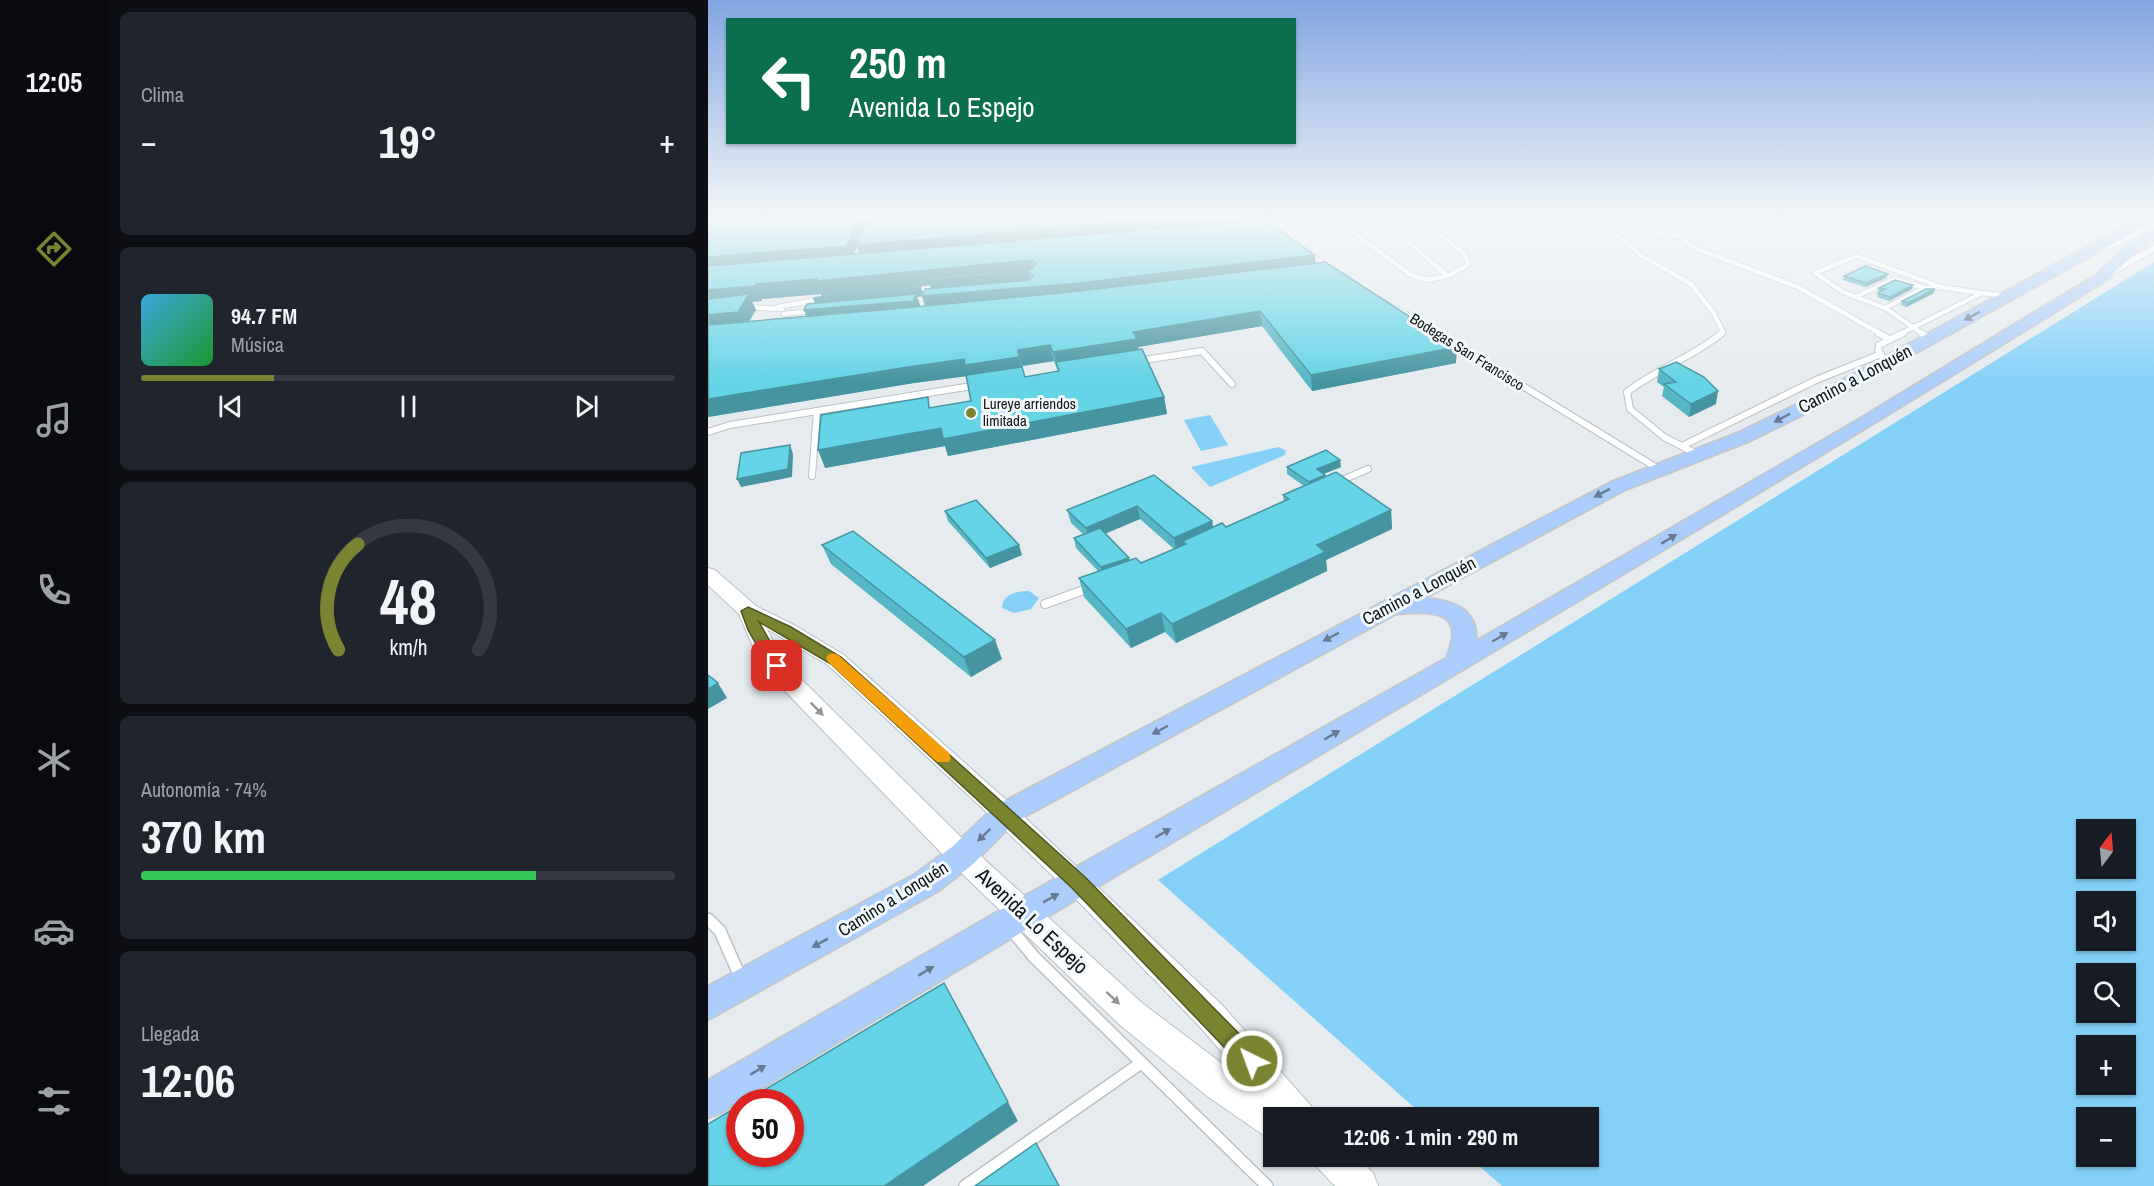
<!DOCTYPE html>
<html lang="es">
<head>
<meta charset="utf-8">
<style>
	:root { --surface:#171b24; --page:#20242c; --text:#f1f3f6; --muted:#9ea1a6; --line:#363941; --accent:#798330 }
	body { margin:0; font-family:"Archivo Narrow",sans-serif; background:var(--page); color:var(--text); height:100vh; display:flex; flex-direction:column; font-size:22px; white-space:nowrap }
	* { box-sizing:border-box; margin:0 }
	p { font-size:20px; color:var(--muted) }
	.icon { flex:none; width:33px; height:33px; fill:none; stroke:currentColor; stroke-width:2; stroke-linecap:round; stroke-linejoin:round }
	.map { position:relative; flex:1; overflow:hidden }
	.details { display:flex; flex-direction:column; gap:12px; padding:12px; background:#0d0f14; width:600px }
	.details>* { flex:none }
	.banner { position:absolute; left:18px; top:18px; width:570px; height:126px; border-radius:0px; box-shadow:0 2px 4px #0004; background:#0b6e4f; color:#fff; overflow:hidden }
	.needle { width:39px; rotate:16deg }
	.buttons { position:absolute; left:1368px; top:819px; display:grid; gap:12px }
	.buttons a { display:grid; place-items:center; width:60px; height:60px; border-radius:0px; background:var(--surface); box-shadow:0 2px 4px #0004; font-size:30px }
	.speed { position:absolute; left:18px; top:1089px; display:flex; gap:12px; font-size:30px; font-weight:700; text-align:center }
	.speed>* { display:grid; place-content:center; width:78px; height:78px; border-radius:50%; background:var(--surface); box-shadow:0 2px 4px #0004; line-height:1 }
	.speed .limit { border:9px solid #d22; background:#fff; color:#111 }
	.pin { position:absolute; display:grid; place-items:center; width:51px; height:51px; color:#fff; margin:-26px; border-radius:12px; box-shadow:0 3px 9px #0006 }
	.me { position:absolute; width:66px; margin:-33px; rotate:318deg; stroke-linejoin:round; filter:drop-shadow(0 0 4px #0008) }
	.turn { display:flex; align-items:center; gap:21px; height:126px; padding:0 24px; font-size:27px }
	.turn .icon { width:78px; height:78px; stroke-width:2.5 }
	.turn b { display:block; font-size:42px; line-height:51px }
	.big { font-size:45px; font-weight:700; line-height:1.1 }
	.details .card { flex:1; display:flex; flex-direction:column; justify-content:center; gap:9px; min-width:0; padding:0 21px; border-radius:9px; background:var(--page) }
	.details .dial { align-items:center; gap:0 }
	.dial svg { height:156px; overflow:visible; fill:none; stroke:var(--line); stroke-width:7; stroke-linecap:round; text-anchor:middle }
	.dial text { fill:var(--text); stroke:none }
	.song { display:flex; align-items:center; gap:18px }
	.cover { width:72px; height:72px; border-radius:9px; background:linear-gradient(135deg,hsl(200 70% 55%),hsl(130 70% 35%)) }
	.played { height:6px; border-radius:3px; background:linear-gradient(90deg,var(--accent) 25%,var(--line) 25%) }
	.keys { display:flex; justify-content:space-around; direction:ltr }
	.heat { display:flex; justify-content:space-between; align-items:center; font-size:33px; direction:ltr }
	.charge { height:9px; border-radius:4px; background:linear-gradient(90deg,#34c759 74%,var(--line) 0) }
	.trip { position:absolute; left:555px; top:1107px; width:336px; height:60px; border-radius:0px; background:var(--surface); box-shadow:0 2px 4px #0004; font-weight:700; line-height:60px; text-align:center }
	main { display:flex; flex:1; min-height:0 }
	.dock { display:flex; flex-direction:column; width:108px; justify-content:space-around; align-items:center; background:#090b0e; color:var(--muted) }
	.dock .icon { width:42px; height:42px }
	.dock .active { color:var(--accent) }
	.dock b { font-size:27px; color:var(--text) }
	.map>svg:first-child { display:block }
	.green { fill:#85d0f7; fill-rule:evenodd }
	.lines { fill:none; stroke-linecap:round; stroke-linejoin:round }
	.lane-far3-casing { stroke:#bbc1c5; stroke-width:6 }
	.lane-far2-casing { stroke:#bbc1c5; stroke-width:8 }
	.lane-far1-casing { stroke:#bbc1c5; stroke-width:10 }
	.lane-casing { stroke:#bbc1c5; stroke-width:14 }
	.street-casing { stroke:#bbc1c5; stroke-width:2 }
	.secondary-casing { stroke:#bbc1c5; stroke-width:2 }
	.primary-casing { stroke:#c6c7c7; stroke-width:3 }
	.lane-far3 { stroke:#fff; stroke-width:4.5 }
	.lane-far2 { stroke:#fff; stroke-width:6 }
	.lane-far1 { stroke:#fff; stroke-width:8 }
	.lane { stroke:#fff; stroke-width:11 }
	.street { fill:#fff; fill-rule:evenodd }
	.secondary { fill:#fff; fill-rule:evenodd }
	.primary { fill:#aacdfb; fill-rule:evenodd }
	.wall { fill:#56b6c6; fill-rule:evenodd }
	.shaded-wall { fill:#4694a1 }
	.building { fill:#64d4e6; stroke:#4694a1; stroke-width:1.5 }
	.oneway { fill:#667a94 }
	.oneway2 { fill:#949596 }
	.route { fill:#798330; stroke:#4f551f; stroke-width:1.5 }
	.slow { fill:#f59e0b }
	.poi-dot { fill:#798330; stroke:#f2f9fd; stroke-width:2 }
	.labels { text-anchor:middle; stroke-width:6; stroke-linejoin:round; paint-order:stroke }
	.far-street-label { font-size:15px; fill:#121415; stroke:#f2f9fd }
	.far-poi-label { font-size:15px; fill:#121415; stroke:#f2f9fd; text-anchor:start }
	.street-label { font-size:18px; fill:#121415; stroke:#f2f9fd }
	.near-street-label { font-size:21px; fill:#121415; stroke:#f2f9fd }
</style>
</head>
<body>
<main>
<nav class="dock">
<b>12:05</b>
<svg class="icon active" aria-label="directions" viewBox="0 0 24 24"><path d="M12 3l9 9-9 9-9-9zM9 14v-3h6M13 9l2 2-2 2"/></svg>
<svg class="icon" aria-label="music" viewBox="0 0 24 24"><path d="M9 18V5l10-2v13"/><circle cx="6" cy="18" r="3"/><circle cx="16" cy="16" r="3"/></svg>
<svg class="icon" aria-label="phone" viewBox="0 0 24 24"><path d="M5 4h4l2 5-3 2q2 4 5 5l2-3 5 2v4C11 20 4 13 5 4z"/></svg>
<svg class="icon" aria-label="climate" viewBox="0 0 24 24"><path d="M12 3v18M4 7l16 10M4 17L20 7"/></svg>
<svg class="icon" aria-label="car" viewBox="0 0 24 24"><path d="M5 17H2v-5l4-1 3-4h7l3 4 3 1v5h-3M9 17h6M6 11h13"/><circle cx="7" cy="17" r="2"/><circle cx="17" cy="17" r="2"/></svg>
<svg class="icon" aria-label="filters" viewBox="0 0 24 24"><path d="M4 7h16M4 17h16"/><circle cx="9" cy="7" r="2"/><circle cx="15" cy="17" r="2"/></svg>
</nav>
<section class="details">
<div class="card"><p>Clima</p>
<div class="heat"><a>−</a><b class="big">19°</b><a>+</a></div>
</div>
<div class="card">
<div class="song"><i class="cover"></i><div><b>94.7 FM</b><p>Música</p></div></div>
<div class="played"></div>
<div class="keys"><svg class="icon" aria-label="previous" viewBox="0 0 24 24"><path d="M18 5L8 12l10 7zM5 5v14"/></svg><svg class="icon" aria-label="pause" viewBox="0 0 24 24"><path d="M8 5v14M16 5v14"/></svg><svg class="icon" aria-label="next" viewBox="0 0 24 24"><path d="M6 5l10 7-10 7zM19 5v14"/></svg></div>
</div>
<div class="card dial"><svg viewBox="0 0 100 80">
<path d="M14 69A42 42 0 1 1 86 69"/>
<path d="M14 69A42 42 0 0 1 24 15" stroke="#798330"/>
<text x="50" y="56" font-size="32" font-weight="700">48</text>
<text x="50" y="72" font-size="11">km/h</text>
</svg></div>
<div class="card"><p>Autonomía · 74%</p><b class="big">370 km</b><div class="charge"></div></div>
<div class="card"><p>Llegada</p><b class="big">12:06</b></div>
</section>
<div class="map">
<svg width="1446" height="1186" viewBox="0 0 1446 1186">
	<rect width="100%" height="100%" fill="#e5ebef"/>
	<g class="green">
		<path d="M1446,262V1186H794L761,1157L880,1156V1118L717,1117L450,880ZM1378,830H1418V868H1378ZM1378,902H1418V940H1378ZM1378,974H1418V1012H1378ZM1378,1046H1418V1084H1378ZM1378,1118H1418V1156H1378Z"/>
		<path d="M502,415L520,445L493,451L476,420Z"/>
		<path d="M571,447L578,451L577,455L502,487L483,467Z"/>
		<path d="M321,591L331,598L323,609L306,613L294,608C294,594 310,591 321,591Z"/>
	</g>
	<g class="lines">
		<defs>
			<g id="lane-far3">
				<path d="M540,216L554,225"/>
				<path d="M604,216L640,229L703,275L719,280L740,276L760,265L757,254L706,216"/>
				<path d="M669,216L740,276"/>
				<path d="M882,216L888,218L934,256L983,284L1005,312L1015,332L1012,334"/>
				<path d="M923,216L941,230L967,237"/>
				<path d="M946,216L986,248L1090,287L1173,334"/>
				<path d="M640,229L677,222"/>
				<path d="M1391,249L1413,242L1446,224"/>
				<path d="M600,253L622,268"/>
				<path d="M205,290L232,288"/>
				<path d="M1147,297L1186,279L1216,288"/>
				<path d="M36,307L74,309"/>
				<path d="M70,307L115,299"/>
				<path d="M1177,308L1135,292L1107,273L1148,256L1233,287"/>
				<path d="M691,310L730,334"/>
				<path d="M76,314L104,311"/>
				<path d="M1192,334L1274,293L1299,296"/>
				<path d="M1215,334L1177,308L1216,288L1233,287L1272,293"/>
			</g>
			<g id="lane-far2">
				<path d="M728,333L949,468"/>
				<path d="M1170,333L1181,339"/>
				<path d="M1213,333L1222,339"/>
				<path d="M1175,358L1170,350L1171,345L1195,333"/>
				<path d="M430,361L494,351L524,384"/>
				<path d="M0,432L22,425L270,385"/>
				<path d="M974,446L1108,380L1173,354"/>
				<path d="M989,454L956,437L922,409L919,392C949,369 985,357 1014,333"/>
				<path d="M104,476L109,411"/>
				<path d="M632,481L660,469"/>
			</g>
			<g id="lane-far1">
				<path d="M629,483L636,480"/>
				<path d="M337,604L384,587"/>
			</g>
			<g id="lane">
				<path d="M0,919L12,931L33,979"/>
				<path d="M302,928L326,957L559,1186"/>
				<path d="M257,1186L433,1063"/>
			</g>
			<path id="street" d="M1446,245V252L1397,279L1389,277Z"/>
			<g id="secondary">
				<path d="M0,568L7,570L48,606L86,625L136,655L306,807L515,1006L603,1106L608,1118H566V1139L554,1134L499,1096L412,1025L244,864L75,689L46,649L31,614L0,585ZM59,629L120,665L288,821L360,891L493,1028L541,1084L434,1003L264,848L91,677L67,646Z"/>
				<path d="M605,1156H648L665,1173L670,1186H627L610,1168Z"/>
			</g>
			<path id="primary" d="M1436,216H1446V221L1109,408L1042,441L917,490L717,598C744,600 771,609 768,641L1146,422L1389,274L1418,246L1446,230V240L1428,252L1399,280C941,565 474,833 13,1113L0,1118V1080L304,903L738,658C759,610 725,611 688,614L307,822L264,865L229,892L0,1020V986L207,874L244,847L287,806L903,482L1029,433L1097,400Z"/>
		</defs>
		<use href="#lane-far3" class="lane-far3-casing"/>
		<use href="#lane-far2" class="lane-far2-casing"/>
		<use href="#lane-far1" class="lane-far1-casing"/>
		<use href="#lane" class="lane-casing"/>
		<use href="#street" class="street-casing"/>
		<use href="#secondary" class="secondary-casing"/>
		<use href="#primary" class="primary-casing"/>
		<use href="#lane-far3" class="lane-far3"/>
		<use href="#lane-far2" class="lane-far2"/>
		<use href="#lane-far1" class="lane-far1"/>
		<use href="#lane" class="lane"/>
		<use href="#street" class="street"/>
		<use href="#secondary" class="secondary"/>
		<use href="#primary" class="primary"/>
	</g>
	<g class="wall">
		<path d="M0,216H159L161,221L163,216H534V222L607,263L748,363L604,391L554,326L430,347L456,397L459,414L240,456L237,446L117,468L224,408L263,401L258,376L206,383L0,417ZM149,247L152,254H146ZM222,285L223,289L215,293L152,292ZM113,294V296L135,294L105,298L107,303L96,310L98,316L41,321L48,310L44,302L53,301L54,299ZM214,296L217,306L211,307L212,305L209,297ZM346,361L350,372L317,377L314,366Z"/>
		<path d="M1136,276L1178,278L1157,287L1135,280Z"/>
		<path d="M1171,288L1204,289L1181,301L1169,297L1170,293L1172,292L1170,291Z"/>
		<path d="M1226,293L1198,307L1193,305L1194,301Z"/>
		<path d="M951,369L1008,404L981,417L954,396L956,387L949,382Z"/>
		<path d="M579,467H633L616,474L617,476L683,510L684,529L618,560L619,571L468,643L457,632L423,648L376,597L371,578L390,571L368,548L366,538L375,534L363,523L359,510L446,475L504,521L505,527H518L576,502L575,495L596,486L579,474ZM432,519L466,549L433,563L421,560L397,534Z"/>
		<path d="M237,511L314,555L282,568L240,521Z"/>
		<path d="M114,545L294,659L263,677L123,564Z"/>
	</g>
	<g class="shaded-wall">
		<path d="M0,216H142L0,226Z"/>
		<path d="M153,216H159L161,223L490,216H534L535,226L153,259L149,247L143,260L0,272V257Z"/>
		<path d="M607,255L608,269L219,312L214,296Z"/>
		<path d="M323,260L327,275L320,271L324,286L225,295L222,285L113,296V294L54,299L53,301L44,302L48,310L37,328L0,331V290L48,284Z"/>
		<path d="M1180,274L1178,278L1157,287L1158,283Z"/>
		<path d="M1205,285L1204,289L1181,301L1182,297Z"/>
		<path d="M213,286L215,294V296L209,297L212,305L209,312L101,322L96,310L108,306L105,298Z"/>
		<path d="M1227,289L1226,293L1198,307L1200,303Z"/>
		<path d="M552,311L554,326L430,347L432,355L348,362L349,368L345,352L425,332Z"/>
		<path d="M342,345L346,361L314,366L310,350Z"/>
		<path d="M749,347L748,363L604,391L603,375Z"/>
		<path d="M311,357L321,394L260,376L206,383L0,417V399L200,367L256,359Z"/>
		<path d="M1010,391L1008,404L981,417L983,404Z"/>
		<path d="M456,397L459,414L240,456L237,446L117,468L110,450L233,428Z"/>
		<path d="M82,445L85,454L84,477L33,487L29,479Z"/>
		<path d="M632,460L633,467L610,476L609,469Z"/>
		<path d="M617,475L618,482L602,489L601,482Z"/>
		<path d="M429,506L432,519L381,540L378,528Z"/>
		<path d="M683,510L684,529L618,560L619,571L468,643L464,624L609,545Z"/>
		<path d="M504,521L506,534L475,541L476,547L468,551L466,538Z"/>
		<path d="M311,545L314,555L282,568L278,558Z"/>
		<path d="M421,558L423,567L395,577L393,567Z"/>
		<path d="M453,613L457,632L423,648L418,629Z"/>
		<path d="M287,640L294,659L263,677L256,657Z"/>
		<path d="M10,683L19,698L0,709V689Z"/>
		<path d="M236,983L310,1121L215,1186H176Z"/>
	</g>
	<g class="building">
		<path d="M71,216H153L138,246L0,257V221Z"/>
		<path d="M163,216H490L148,245Z"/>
		<path d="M557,220L607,255L371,283L214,296L217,289L321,280L325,275L320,271L220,280L221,278L324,269L328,263L323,260L108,281L109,279L48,284L46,286L0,290V266Z"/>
		<path d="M617,262L749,347L603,375L552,311L425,332L429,339L345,352L342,345L310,350L311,357L257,365L256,359L200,367L0,399V325L207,307L372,291Z"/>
		<path d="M1157,266L1180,274L1158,283L1136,276Z"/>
		<path d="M1187,280L1205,285L1182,297L1170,293L1177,289L1171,288Z"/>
		<path d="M213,286L212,288L105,298L137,294Z"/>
		<path d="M1218,289H1227L1200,303L1194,301Z"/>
		<path d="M41,294L30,312L0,315V299Z"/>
		<path d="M208,294L205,301L96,310L99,304Z"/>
		<path d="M434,349L456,397L235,439L233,428L110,450L113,415L220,397L221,408L263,401L258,375L314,367L317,377L351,371L348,362Z"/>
		<path d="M968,362L996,377L1010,391L983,404L956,384L968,382L951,369Z"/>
		<path d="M82,445L80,469L29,479L33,453Z"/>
		<path d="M618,450L632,460L609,469L617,475L601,482L579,467Z"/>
		<path d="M628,472L683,510L609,545L617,552L464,624L453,613L418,629L371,578L428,558L433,563L478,544L475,541L514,523L518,527L581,499L575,495Z"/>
		<path d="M446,475L504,521L466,538L429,506L378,528L359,510Z"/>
		<path d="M268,500L311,545L278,558L237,511Z"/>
		<path d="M392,528L421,558L393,567L366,538Z"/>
		<path d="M145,531L287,640L256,657L114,545Z"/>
		<path d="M0,675L10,683L0,689Z"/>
		<path d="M236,983L300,1102L176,1186H0V1124L32,1105V1154H82V1102H36Z"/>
		<path d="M328,1143L351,1186H267Z"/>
	</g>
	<defs><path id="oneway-solid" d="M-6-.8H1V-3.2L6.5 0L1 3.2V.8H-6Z" transform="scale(1.5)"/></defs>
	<g class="oneway">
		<use href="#oneway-solid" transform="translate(1264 316) rotate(152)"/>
		<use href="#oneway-solid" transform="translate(1074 418) rotate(152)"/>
		<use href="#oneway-solid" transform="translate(894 493) rotate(153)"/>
		<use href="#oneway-solid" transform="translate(961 539) rotate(-31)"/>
		<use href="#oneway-solid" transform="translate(623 637) rotate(152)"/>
		<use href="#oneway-solid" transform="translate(792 637) rotate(-30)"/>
		<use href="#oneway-solid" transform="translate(452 730) rotate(152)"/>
		<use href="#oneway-solid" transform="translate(624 735) rotate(-30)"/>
		<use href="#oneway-solid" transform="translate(455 833) rotate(-30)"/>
		<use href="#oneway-solid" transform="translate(276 835) rotate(136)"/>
		<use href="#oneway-solid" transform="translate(343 898) rotate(-29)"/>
		<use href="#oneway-solid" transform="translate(112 943) rotate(151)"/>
		<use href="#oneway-solid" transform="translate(218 971) rotate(-31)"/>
		<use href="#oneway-solid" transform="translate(50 1070) rotate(-31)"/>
	</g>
	<g class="oneway2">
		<use href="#oneway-solid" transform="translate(109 709) rotate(45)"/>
		<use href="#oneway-solid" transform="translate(405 998) rotate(43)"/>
	</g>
	<linearGradient id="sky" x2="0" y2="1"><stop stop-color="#82a6e1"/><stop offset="0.57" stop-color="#f3f6f8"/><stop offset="1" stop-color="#f3f6f8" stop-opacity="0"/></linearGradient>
	<rect width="1446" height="382" fill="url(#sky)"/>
	<path class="route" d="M40,607L83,627L133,657L377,877L551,1054L554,1061L551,1068L544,1071L536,1068L364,888L123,664L51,622L76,666L69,671L63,670L40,630L33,611Z"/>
	<path class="slow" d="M125,653L130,655L241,753L243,758L241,762H229L120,662L118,658L120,655Z"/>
	<circle class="poi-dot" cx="263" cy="413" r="6"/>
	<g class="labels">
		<g class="far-street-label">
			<text transform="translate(759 352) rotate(32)" y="5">Bodegas San Francisco</text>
		</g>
		<g class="far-poi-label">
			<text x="275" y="409">Lureye arriendos<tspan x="275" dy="17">limitada</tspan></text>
		</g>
		<g class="street-label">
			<text transform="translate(1147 379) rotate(-28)" y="6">Camino a Lonquén</text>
			<text transform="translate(711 591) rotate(-28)" y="6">Camino a Lonquén</text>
			<text transform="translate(185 899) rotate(-32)" y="6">Camino a Lonquén</text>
		</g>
		<g class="near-street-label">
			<text transform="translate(324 921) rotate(43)" y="7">Avenida Lo Espejo</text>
		</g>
	</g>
</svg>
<div class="buttons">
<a><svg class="needle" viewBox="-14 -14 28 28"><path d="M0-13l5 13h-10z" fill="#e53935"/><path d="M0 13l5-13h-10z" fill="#9ea1a6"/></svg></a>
<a><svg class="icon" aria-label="sound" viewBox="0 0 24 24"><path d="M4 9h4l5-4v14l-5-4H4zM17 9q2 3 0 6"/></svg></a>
<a><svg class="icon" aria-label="search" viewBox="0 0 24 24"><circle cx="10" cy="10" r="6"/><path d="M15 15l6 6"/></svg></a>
<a>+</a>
<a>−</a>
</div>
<div class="speed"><div class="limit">50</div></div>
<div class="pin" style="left:69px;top:666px;background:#d93025"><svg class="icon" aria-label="arrive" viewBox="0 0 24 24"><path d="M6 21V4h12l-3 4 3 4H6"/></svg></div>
<svg class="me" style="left:544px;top:1061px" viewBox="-20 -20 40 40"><circle r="17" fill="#798330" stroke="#fff" stroke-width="3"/><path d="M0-11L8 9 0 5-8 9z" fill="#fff"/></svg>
<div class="trip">12:06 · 1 min · 290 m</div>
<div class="banner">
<div class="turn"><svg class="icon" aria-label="left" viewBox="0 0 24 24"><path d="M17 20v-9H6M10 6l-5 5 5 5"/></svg><div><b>250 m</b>Avenida Lo Espejo</div></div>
</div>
</div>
</main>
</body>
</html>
